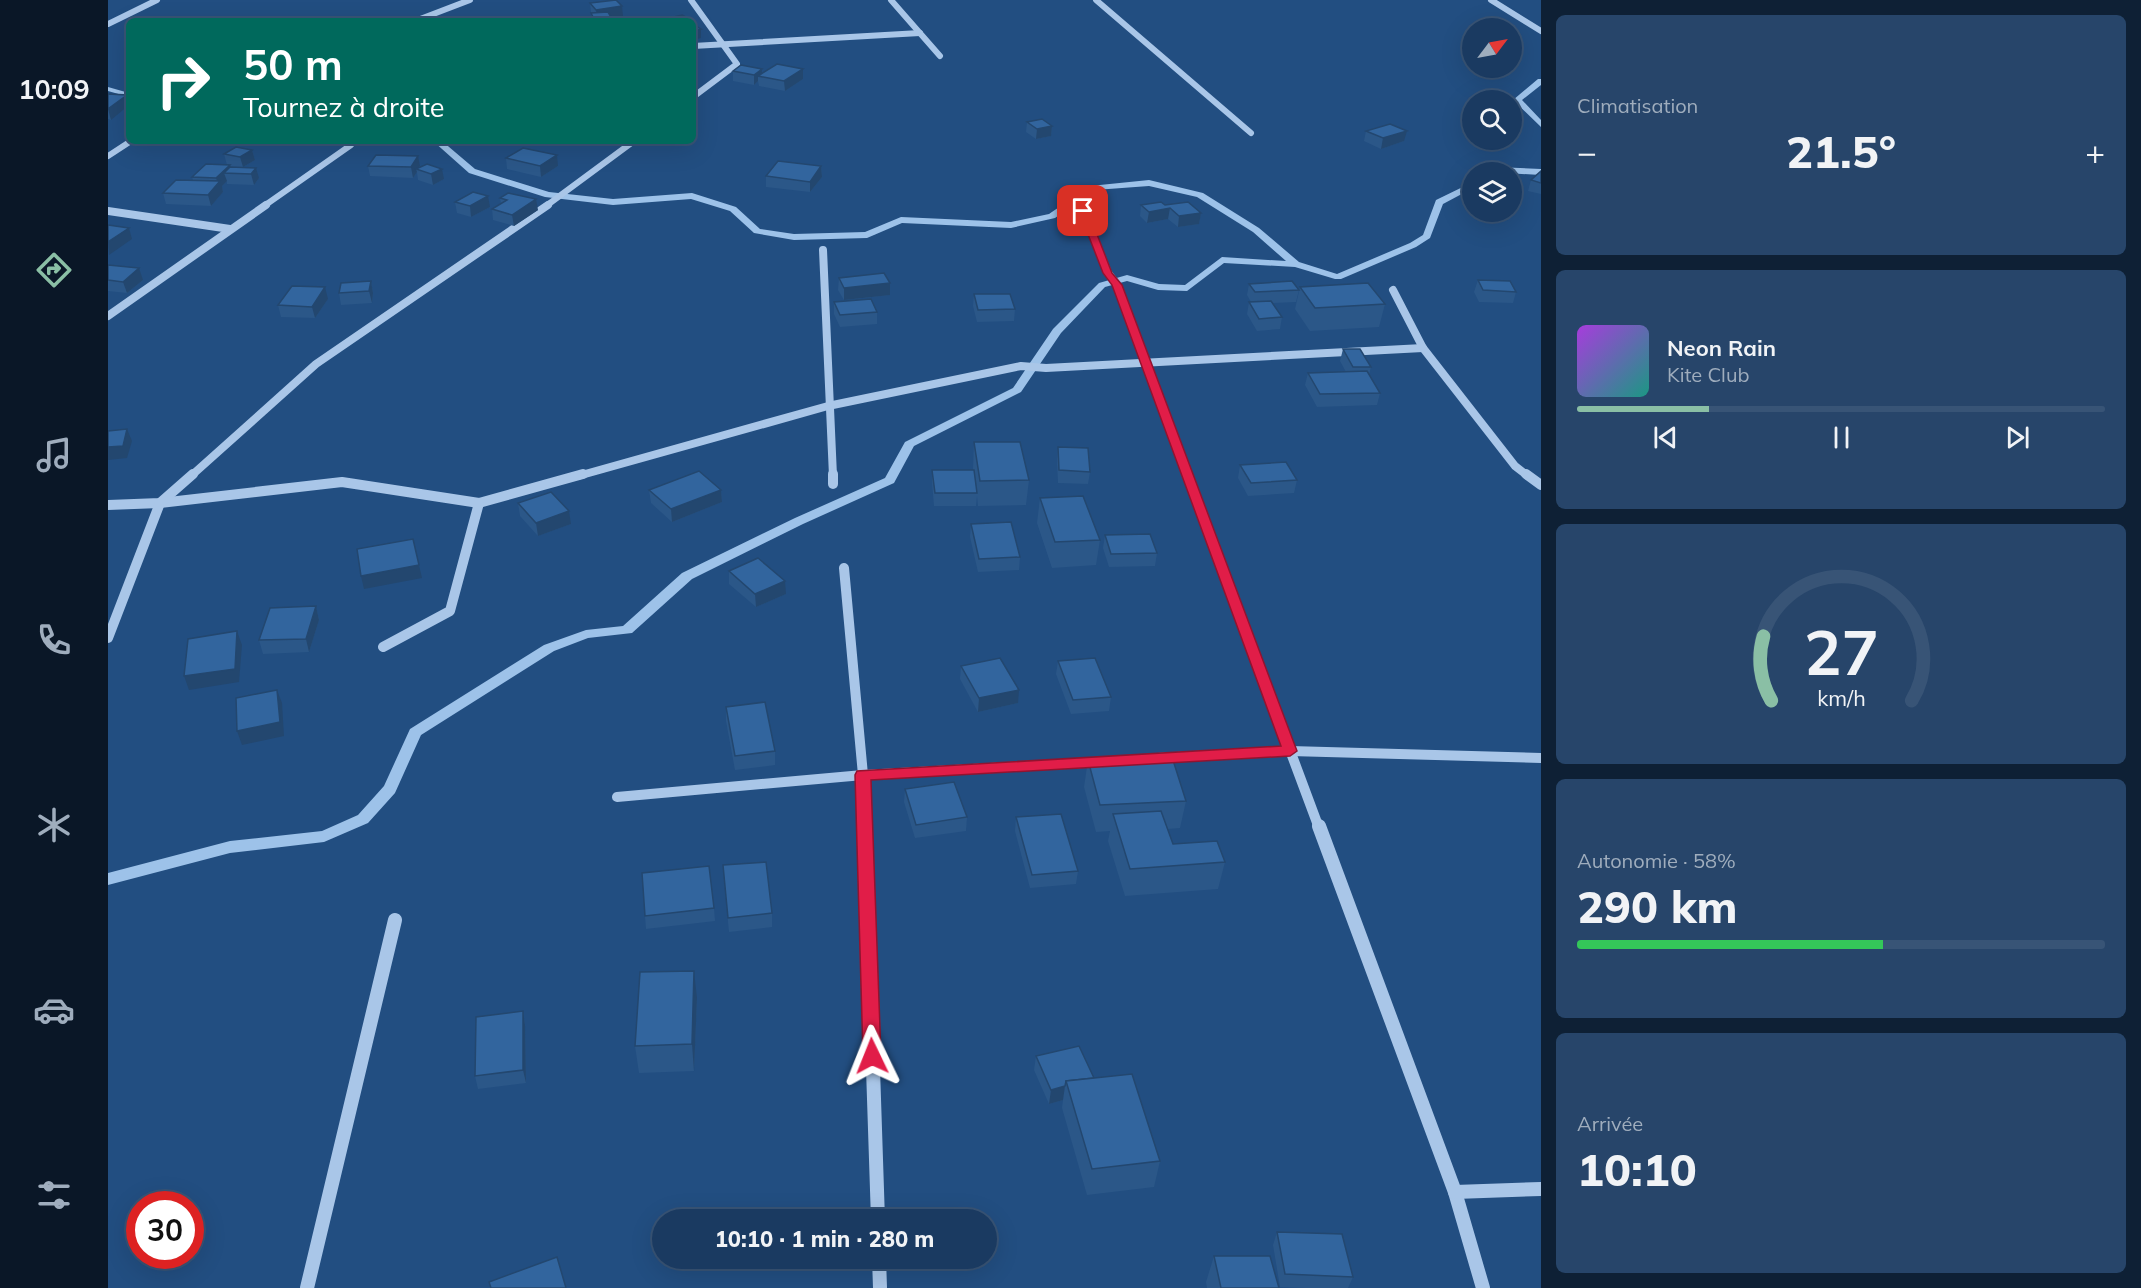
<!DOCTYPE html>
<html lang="fr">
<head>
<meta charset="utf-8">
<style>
	:root { --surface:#1a3a61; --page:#27456a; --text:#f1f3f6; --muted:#9fadbd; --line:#385476; --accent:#8abfa5 }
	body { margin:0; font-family:Mulish,sans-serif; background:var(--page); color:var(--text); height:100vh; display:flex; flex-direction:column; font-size:22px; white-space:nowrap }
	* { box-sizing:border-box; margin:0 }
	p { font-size:20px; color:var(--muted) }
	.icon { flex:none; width:33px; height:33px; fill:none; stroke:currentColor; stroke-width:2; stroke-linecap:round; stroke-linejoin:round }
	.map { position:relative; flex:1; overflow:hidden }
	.sheet { display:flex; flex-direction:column; gap:15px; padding:15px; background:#0e2035; width:600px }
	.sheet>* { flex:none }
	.guide { position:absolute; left:18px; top:18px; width:570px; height:126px; border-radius:9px; box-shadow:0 6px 24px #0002,0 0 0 2px var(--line); background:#00695c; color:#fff; overflow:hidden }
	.needle { width:39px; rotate:58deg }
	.controls { position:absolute; left:1354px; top:18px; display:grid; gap:12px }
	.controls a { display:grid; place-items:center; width:60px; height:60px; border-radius:50%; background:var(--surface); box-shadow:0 6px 24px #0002,0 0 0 2px var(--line); font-size:30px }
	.speed { position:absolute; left:18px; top:1191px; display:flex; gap:12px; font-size:30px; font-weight:700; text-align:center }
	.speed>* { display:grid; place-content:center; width:78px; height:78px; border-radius:50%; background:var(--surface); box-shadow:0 6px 24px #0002,0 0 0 2px var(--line); line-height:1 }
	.speed .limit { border:9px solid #d22; background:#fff; color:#111 }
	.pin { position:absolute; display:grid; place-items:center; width:51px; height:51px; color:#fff; margin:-26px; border-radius:12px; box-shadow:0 3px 9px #0006 }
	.me { position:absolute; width:66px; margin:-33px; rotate:358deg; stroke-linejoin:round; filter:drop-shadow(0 0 4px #0008) }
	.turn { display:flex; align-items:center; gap:21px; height:126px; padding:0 18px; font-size:27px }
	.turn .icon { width:78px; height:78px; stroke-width:2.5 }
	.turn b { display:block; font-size:42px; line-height:51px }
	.big { font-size:45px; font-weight:800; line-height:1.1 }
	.sheet .tile { flex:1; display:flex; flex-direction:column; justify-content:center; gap:9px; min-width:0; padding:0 21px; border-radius:9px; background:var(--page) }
	.sheet .dial { align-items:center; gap:0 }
	.dial svg { height:156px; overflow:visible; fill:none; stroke:var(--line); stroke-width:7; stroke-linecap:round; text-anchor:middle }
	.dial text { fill:var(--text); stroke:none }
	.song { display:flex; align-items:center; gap:18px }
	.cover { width:72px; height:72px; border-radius:9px; background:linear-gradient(135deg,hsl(280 70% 55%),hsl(170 70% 35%)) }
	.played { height:6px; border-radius:3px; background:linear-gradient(90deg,var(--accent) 25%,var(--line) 25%) }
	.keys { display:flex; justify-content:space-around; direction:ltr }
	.heat { display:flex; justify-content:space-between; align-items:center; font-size:33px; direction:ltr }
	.charge { height:9px; border-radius:4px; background:linear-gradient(90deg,#34c759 58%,var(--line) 0) }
	.trip { position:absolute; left:544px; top:1209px; width:345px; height:60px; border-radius:30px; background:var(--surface); box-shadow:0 6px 24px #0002,0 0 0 2px var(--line); font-weight:800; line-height:60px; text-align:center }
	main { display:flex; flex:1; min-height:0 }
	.dock { display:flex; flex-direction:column; width:108px; justify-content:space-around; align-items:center; background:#0a1727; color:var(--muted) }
	.dock .icon { width:42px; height:42px }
	.dock .selected { color:var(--accent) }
	.dock b { font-size:27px; color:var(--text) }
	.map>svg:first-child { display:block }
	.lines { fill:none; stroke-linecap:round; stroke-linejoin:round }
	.stream { fill:#9dc2e9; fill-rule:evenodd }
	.minor-far3 { stroke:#a9c6e8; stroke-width:6 }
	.minor-far2 { stroke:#a9c6e8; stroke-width:8 }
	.minor-far1 { stroke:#a9c6e8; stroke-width:10 }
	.minor { stroke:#a9c6e8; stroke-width:14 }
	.wall { fill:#2b5788 }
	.shaded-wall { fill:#23476f }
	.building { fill:#32659e; stroke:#23476f; stroke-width:1.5 }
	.route { fill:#e11d48; stroke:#92132f; stroke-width:1.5 }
</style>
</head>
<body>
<main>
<nav class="dock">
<b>10:09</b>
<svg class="icon selected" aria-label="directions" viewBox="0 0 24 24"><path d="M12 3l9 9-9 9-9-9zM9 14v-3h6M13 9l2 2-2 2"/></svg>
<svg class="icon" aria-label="music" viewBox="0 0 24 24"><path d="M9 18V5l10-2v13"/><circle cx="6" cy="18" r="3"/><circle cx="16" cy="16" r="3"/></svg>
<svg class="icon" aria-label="phone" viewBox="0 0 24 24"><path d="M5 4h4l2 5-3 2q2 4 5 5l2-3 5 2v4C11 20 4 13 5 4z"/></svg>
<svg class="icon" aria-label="climate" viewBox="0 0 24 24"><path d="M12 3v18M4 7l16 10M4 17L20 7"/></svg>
<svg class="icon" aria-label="car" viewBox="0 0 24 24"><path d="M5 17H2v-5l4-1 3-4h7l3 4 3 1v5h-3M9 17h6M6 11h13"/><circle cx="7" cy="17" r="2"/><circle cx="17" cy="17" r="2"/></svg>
<svg class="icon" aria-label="filters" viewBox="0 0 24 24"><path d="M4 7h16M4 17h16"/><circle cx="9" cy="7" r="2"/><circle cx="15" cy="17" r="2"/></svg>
</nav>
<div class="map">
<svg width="1433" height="1288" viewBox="0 0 1433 1288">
	<rect width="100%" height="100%" fill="#224e81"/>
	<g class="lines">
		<g class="stream">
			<path d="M1430,79H1433V85L1414,100L1433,120V127L1405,100Z"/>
			<path d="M0,87L21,93V97L0,91Z"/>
			<path d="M325,141H334L367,169L441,192L505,199L584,193L628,207L652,229L686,234L757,232L793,217L903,222L941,214L982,186L1041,180L1095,193L1151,228L1191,262L1229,274L1302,243L1315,235L1328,200L1365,182V188L1335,204L1322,238L1308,247L1233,279H1227L1187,267L1116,263L1079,291L1050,290L1019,281L997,287L953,333L913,392L806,446L786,483L695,524L584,579L524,633L480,638L446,651L313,735L287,793L260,823L216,842L122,853L0,885V873L122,841L214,831L250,815L276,786L302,729L436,645L478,630L515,626L574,573L687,518L777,478L797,442L905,388L945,329L991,283L1019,275L1051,284L1077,285L1114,257L1178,261L1145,232L1089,197L1041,186L987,190L947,218L903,228L794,223L759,238L686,240L646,233L622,211L583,199L505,205L437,197L361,173Z"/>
			<path d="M1387,167L1433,169V175L1379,172Z"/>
		</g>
		<g class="minor-far3">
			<path d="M583,0L629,64L585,97"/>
			<path d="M783,0L832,56"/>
			<path d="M988,0L1143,133"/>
			<path d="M1383,0L1433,31"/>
			<path d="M307,21L362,0"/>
			<path d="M0,24L49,0"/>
			<path d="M585,46L812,33"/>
			<path d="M0,156L23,141"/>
			<path d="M156,206L243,145"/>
			<path d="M438,206L526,141"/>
		</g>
		<g class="minor-far2">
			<path d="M0,211L122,229"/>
			<path d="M975,211L1000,273L1009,285L1080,476"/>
			<path d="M715,250L725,476"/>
			<path d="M1285,290L1315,348L1407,466L1420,476"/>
			<path d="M0,316L158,205"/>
			<path d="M83,476L208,364L440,205"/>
			<path d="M470,476L720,406L913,366L938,368L1315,348"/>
		</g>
		<g class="minor-far1">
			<path d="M725,474V484"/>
			<path d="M1079,474L1211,828"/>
			<path d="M1418,474L1433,485"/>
			<path d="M0,505L52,503L234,482L371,503L475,474"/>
			<path d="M736,568L755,775L757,828"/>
			<path d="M0,638L52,503L85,474"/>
			<path d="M275,647L342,611L371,503"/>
			<path d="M1050,758L1182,751L1433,758"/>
			<path d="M509,797L755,775L992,762"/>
		</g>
		<g class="minor">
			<path d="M757,826L770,1220"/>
			<path d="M1211,826L1347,1192L1375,1288"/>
			<path d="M1347,1192L1433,1189"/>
			<path d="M771,1258L772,1288"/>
			<path d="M199,1288L287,920"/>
		</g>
	</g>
	<g class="wall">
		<path d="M482,3L515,16L503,17L504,21H484Z"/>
		<path d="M625,71L654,74L695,79L677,91L651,86L650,81L646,85L625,81Z"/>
		<path d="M0,94L3,120L0,119Z"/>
		<path d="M919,122L944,126L943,136L928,139L918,132Z"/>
		<path d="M1258,131L1296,141L1273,149L1256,141Z"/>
		<path d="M144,150L147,160L135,167L151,178L146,185L119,184V181L114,186L115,192L103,206L58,204L55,193L85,180L84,177L119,165L116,154Z"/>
		<path d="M398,158L450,166L433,177L399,169Z"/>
		<path d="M260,166H312V167L336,179L325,185L310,180L309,172L305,178L262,176Z"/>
		<path d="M713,166L714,177L702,192L658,187V176Z"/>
		<path d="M1433,171V194L1420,191L1423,180Z"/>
		<path d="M392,198L430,210L406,226L385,220L384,209L393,204Z"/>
		<path d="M347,202L382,207L363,217L349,213Z"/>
		<path d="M1033,205H1057L1093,213L1091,224L1070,227L1060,219L1039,223L1032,216Z"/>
		<path d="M0,265L35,280L19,293L0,291Z"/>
		<path d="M731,278L782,295L736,300L730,290Z"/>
		<path d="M1370,280L1408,292L1405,303L1371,302L1366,292Z"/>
		<path d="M263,281L265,293L264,303L233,305L231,293Z"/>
		<path d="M1141,284L1191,290L1188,302L1165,303L1174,317L1172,329L1149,331L1139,314L1141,302H1143L1139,295Z"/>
		<path d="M1192,287L1277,304L1271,327L1202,331L1187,309Z"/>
		<path d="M866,294L907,309L906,321L869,322L865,306Z"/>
		<path d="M220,299L207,318L173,317L170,305Z"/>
		<path d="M726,302L769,312V324L732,327L726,314Z"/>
		<path d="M1235,349L1263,367L1261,375L1272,393L1269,405L1209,407L1197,385L1200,373L1238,372L1232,361Z"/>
		<path d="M866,442L921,480L918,505L870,506L869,496L868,506H826L824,482V470H865Z"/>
		<path d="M950,447L982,472L980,484L950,483L949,460Z"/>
		<path d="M1132,465L1189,480L1186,493L1140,496L1130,478Z"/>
		<path d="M541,490H613L614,502L564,522L543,503Z"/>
		<path d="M932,498L992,540L988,565L944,568L929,523Z"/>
		<path d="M410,503L463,524L430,536L412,516Z"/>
		<path d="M863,524L912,557L911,570L870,572L862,537Z"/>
		<path d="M997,535L1049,553L1047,566L1001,567L995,548Z"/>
		<path d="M621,571L678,594L648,607L621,584Z"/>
		<path d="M208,606L211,620L201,652L155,654L151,640Z"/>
		<path d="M950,661L1003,697L1001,711L963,714L948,674Z"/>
		<path d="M853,666L910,703L870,712L852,679Z"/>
		<path d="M618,707L667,751V765L627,770L618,721Z"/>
		<path d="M980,760L1078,801L1072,828L1059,829L1065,844L1117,862L1110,889L1017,896L1000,841L1002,831L988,832L976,787Z"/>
		<path d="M797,789L859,817L858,831L807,838L796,802Z"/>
		<path d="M908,817L970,871L968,884L922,888L907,831Z"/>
		<path d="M616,879L664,913V927L621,932Z"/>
		<path d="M606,908L607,921L538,929L537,916Z"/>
		<path d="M589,998L586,1071L531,1073L527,1046Z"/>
		<path d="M415,1011L417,1025L418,1083L370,1089L367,1076Z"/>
		<path d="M928,1056L986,1078L1052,1161L1046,1187L979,1195L954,1108L955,1100L941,1104L926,1070Z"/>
		<path d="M1169,1232L1245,1277L1240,1288H1197L1172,1287L1165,1245Z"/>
		<path d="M1106,1256L1171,1288H1099L1098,1282Z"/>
	</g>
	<g class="shaded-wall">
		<path d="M514,6L515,16L503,17L504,21H487L486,19H489L488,10Z"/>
		<path d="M593,29V38L585,40V30Z"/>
		<path d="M654,69V77L650,76V81L646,85V75Z"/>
		<path d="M695,69V79L677,91L676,81Z"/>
		<path d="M19,95L21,105L3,120L0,109Z"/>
		<path d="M944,126L943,136L928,139L929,129Z"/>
		<path d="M1299,131L1296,141L1273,149L1275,138Z"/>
		<path d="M144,150L147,160L135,167L132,157Z"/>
		<path d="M449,155L450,166L433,177L432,166Z"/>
		<path d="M310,156L312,166L310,169H308L309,172L305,178L303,167Z"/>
		<path d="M122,165L124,173H116L119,181L114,186L115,192L103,206L100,195L110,184L108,178Z"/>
		<path d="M713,166L714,177L702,192V182Z"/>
		<path d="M148,168L151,178L146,185L143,174Z"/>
		<path d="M334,169L336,179L325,185L323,174Z"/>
		<path d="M380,196L382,207L363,217L362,206Z"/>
		<path d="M428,199L430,210L406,226L404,215Z"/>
		<path d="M1062,208L1060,219L1039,223L1041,212Z"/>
		<path d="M1093,213L1091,224L1070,227L1071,216Z"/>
		<path d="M21,228L24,239L1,255L0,242Z"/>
		<path d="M31,268L35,280L19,293L15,282Z"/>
		<path d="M263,281L265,293L264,303L261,291Z"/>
		<path d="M782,283V295L736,300V288Z"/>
		<path d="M217,287L220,299L207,318L204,307Z"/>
		<path d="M19,429L24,441L19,458L0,460V447Z"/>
		<path d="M613,490L614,502L564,522L563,509Z"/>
		<path d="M461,511L463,524L430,536L428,523Z"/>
		<path d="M311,565L314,578L256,589L253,576Z"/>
		<path d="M677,581L678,594L648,607L647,594Z"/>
		<path d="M208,606L211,620L201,652L198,639Z"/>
		<path d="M129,631L134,645L131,682L81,690L76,676Z"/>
		<path d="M169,690L174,703L176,736L134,745L129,731Z"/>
		<path d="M911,690L910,703L870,712L871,698Z"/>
		<path d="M586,971L589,998L586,1071L584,1044Z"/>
		<path d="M415,1011L417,1025L418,1083L415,1070Z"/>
		<path d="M957,1086L955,1100L941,1104L943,1090Z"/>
	</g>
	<g class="building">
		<path d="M508,0L514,6L488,10L482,3Z"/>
		<path d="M500,12L503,17L486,19L483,13Z"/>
		<path d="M574,15L585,21H549Z"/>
		<path d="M356,18L360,21H335Z"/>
		<path d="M585,25H586L593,29L585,30Z"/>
		<path d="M669,64L695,69L676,81L650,76Z"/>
		<path d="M633,65L654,69L646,75L625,71Z"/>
		<path d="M0,94L19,95L0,109Z"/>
		<path d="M934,119L944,126L929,129L919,122Z"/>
		<path d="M1282,124L1299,131L1275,138L1258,131Z"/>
		<path d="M128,147L144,150L132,157L116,154Z"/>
		<path d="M415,148L449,155L432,166L398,158Z"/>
		<path d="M268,155L310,156L303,167L260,166Z"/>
		<path d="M670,161L713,166L702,182L658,176Z"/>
		<path d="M98,164L122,165L108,178L84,177Z"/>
		<path d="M319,164L334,169L323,174L308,169Z"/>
		<path d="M122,167L148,168L143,174L116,173Z"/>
		<path d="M1433,171V183L1423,180Z"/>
		<path d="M68,180L112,181L100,195L55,193Z"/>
		<path d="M365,192L380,196L362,206L347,202Z"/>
		<path d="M400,193L428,199L404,215L384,209L399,200L392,198Z"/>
		<path d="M1053,202L1057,205L1080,202L1093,213L1071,216L1062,208L1041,212L1033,205Z"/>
		<path d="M0,225L21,228L0,242Z"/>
		<path d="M0,265L31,268L15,282L0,280Z"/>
		<path d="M776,273L782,283L736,288L731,278Z"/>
		<path d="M1370,280L1402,281L1408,292L1375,290Z"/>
		<path d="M263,281L261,291L231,293L233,283Z"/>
		<path d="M1184,281L1191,290L1147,292L1141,284Z"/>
		<path d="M1260,283L1277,304L1207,308L1192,287Z"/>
		<path d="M184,286L217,287L204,307L170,305Z"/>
		<path d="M866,294H902L907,309L870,310Z"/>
		<path d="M763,299L769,312L732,315L726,302Z"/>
		<path d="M1163,301L1174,317L1151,319L1141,302Z"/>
		<path d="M1235,349H1252L1263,367H1245Z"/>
		<path d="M1259,371L1272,393L1212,394L1200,373Z"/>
		<path d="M19,429L15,446L0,447V431Z"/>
		<path d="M866,442H912L921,480L872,481Z"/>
		<path d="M950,447L980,448L982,472L951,470Z"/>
		<path d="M1178,462L1189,480L1143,483L1132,465Z"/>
		<path d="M824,470H866L869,493H827Z"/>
		<path d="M591,471L613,490L563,509L541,490Z"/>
		<path d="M443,492L461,511L428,523L410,503Z"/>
		<path d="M975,496L992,540L947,542L932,498Z"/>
		<path d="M903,522L912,557L871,559L863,524Z"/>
		<path d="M1042,534L1049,553L1003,554L997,535Z"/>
		<path d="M305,539L311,565L253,576L249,549Z"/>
		<path d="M650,558L677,581L647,594L621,571Z"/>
		<path d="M208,606L198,639L151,640L162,608Z"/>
		<path d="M129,631L127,669L76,676L80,639Z"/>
		<path d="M892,658L911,690L871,698L853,666Z"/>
		<path d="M987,658L1003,697L965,700L950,661Z"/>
		<path d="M169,690L172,722L129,731L128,698Z"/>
		<path d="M657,702L667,751L627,756L618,707Z"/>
		<path d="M1064,757L1078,801L992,805L980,760Z"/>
		<path d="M846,782L859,817L808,825L797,789Z"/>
		<path d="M1053,811L1065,844L1109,841L1117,862L1022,869L1005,814Z"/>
		<path d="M953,814L970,871L924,875L908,817Z"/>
		<path d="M658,862L664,913L620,918L615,865Z"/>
		<path d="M601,866L606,908L537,916L534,873Z"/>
		<path d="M586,971L584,1044L527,1046L532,972Z"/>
		<path d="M415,1011V1070L367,1076L368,1017Z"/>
		<path d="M971,1046L986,1078L958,1081L957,1086L943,1090L928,1056Z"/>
		<path d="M1024,1074L1052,1161L984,1169L958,1081Z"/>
		<path d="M1169,1232L1234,1234L1245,1277L1177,1274Z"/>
		<path d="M1106,1256H1162L1171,1288H1113Z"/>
		<path d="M449,1257L458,1288H383L381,1282Z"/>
	</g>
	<path class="route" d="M975,208L980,211L1004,273L1014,285L1189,751L1182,756L763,780L773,1056L771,1061L764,1063L758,1061L755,1056L747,775L749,771L1173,746L1004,285L995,273L971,211Z"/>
</svg>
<div class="controls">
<a><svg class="needle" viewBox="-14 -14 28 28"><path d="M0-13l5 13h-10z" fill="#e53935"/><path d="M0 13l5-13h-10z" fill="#9fadbd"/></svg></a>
<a><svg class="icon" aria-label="search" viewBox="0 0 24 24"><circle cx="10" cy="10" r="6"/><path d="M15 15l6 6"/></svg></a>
<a><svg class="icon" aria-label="layers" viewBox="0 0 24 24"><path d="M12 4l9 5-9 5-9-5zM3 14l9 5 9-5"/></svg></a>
</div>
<div class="speed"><div class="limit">30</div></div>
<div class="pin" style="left:975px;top:211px;background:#d93025"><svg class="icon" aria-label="arrive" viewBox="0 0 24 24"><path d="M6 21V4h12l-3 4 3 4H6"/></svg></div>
<svg class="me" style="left:764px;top:1056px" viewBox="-20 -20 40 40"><path d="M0-17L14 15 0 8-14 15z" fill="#e11d48" stroke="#fff" stroke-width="4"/></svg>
<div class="trip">10:10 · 1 min · 280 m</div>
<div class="guide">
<div class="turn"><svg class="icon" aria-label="right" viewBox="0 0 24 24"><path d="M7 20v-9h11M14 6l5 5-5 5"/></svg><div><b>50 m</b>Tournez à droite</div></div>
</div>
</div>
<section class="sheet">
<div class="tile"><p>Climatisation</p>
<div class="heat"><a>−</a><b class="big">21.5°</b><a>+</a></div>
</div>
<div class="tile">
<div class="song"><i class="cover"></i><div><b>Neon Rain</b><p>Kite Club</p></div></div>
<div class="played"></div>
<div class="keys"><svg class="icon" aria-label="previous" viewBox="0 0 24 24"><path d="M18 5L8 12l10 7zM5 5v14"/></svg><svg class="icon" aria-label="pause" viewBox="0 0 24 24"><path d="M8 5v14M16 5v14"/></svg><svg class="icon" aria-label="next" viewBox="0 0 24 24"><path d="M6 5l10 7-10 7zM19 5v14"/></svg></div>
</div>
<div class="tile dial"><svg viewBox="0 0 100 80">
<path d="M14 69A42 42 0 1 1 86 69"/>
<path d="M14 69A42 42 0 0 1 10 36" stroke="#8abfa5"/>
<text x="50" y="56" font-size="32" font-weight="700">27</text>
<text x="50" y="72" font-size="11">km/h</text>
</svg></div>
<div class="tile"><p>Autonomie · 58%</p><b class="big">290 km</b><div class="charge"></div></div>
<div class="tile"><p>Arrivée</p><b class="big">10:10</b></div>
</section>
</main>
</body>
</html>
